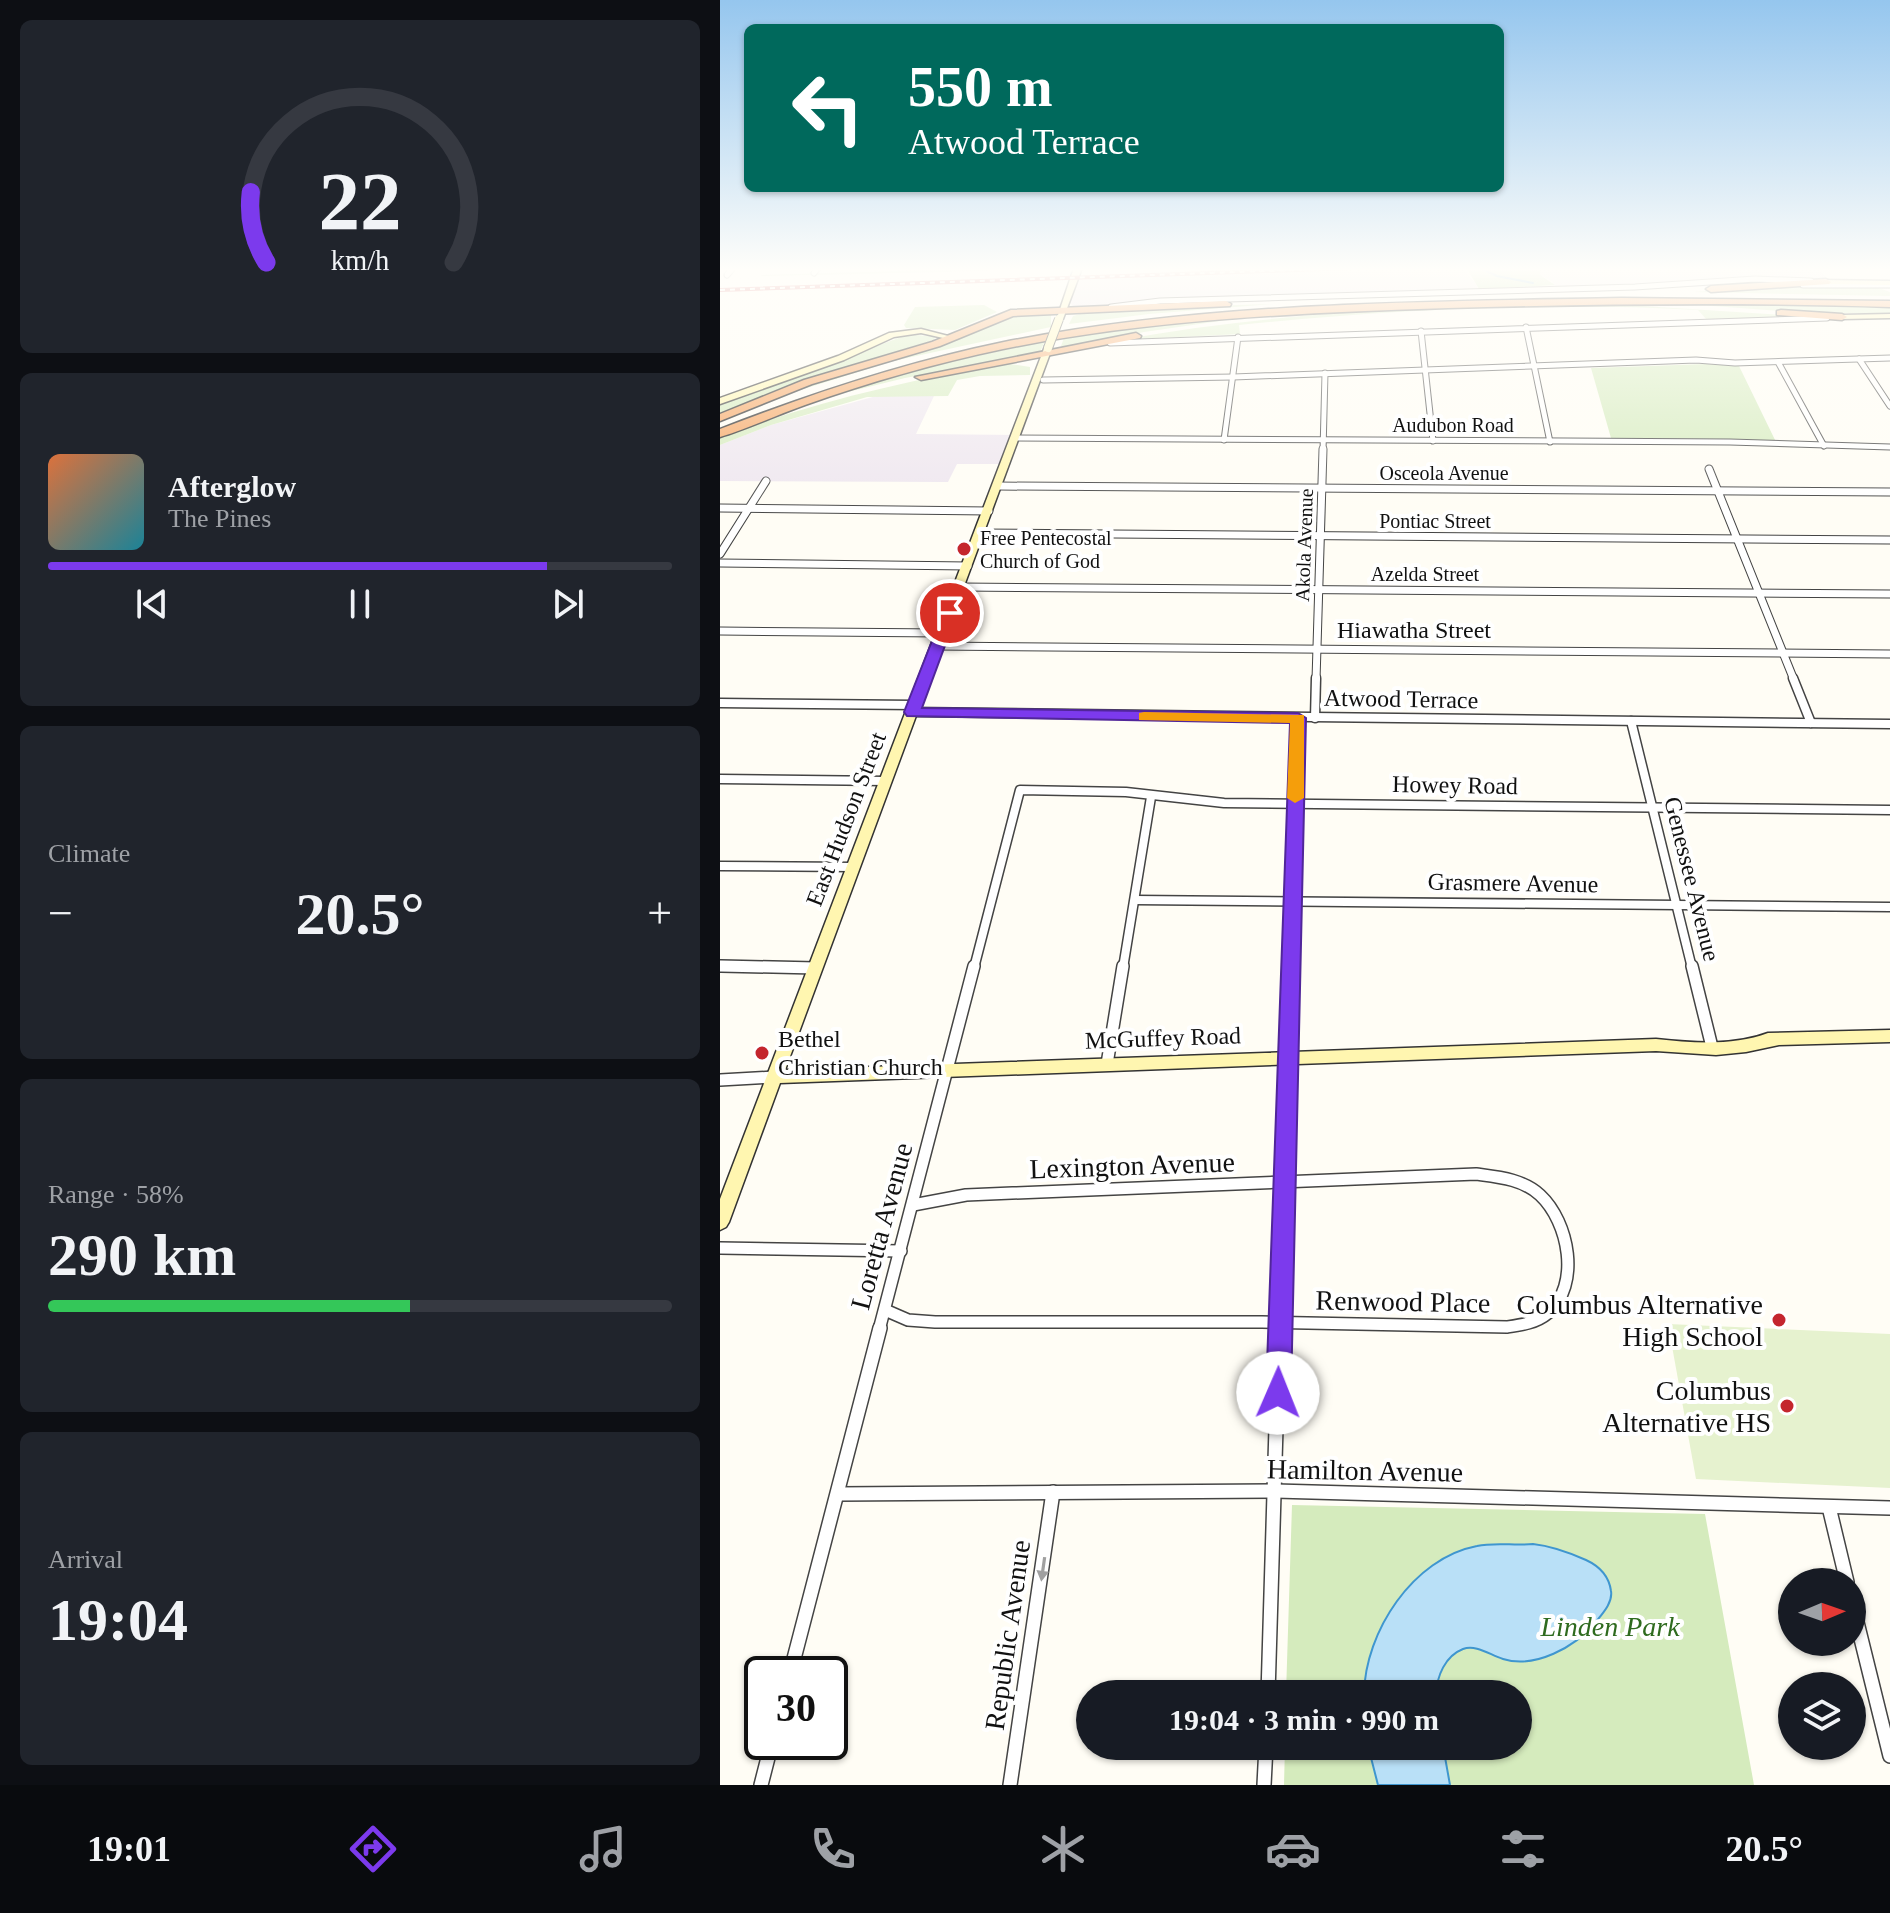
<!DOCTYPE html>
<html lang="en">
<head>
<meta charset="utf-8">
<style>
	:root { --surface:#171b24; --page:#20242c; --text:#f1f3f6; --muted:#9ea1a6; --line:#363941; --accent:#7c3aed }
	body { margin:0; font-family:"Times New Roman",serif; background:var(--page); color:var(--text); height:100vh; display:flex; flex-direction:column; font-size:30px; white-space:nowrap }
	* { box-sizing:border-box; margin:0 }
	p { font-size:26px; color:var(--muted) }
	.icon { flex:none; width:44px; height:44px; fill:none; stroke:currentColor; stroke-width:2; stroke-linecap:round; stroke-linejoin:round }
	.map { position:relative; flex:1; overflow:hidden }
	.side { display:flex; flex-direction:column; gap:20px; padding:20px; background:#0d0f14; width:720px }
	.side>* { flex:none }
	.top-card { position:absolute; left:24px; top:24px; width:760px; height:168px; border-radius:12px; box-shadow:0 2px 6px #0004; background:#00695c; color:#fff; overflow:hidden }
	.needle { width:52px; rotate:88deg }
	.tools { position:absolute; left:1058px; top:1568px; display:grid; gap:16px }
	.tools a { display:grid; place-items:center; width:88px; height:88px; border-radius:50%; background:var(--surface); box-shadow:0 2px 6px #0004; font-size:40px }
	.speed { position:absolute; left:24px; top:1656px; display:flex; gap:16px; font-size:40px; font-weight:700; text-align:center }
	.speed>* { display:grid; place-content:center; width:104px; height:104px; border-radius:50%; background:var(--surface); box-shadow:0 2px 6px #0004; line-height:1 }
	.speed .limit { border:4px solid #111; border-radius:12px; background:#fff; color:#111 }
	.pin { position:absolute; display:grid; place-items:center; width:68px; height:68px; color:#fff; margin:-34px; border:4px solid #fff; border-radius:50%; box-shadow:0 2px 8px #0007 }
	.me { position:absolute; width:88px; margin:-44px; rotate:1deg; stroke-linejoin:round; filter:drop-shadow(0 0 6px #0008) }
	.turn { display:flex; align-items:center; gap:28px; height:168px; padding:0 32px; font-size:36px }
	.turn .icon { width:104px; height:104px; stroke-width:2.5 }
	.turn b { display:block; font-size:56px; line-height:68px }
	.big { font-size:60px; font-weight:700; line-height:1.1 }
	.side .card { flex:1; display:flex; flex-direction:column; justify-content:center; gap:12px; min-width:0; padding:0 28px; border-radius:12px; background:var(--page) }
	.side .dial { align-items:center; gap:0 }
	.dial svg { height:208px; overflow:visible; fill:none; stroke:var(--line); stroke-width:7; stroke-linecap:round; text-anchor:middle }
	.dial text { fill:var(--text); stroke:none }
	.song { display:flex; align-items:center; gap:24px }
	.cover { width:96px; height:96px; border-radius:12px; background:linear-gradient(135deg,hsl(20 70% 55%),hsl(190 70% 35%)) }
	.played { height:8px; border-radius:4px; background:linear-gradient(90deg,var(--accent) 80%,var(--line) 80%) }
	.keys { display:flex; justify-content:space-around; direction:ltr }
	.heat { display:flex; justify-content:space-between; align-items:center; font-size:44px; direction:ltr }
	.charge { height:12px; border-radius:6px; background:linear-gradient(90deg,#34c759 58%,var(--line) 0) }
	.trip { position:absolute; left:356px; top:1680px; width:456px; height:80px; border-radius:40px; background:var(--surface); box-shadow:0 2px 6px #0004; font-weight:700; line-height:80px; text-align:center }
	.tabs { display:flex; height:128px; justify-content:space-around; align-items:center; background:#090b0e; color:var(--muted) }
	.tabs .icon { width:56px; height:56px }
	.tabs .on { color:var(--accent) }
	.tabs b { font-size:36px; color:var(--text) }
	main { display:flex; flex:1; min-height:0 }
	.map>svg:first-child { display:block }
	.industrial { fill:#eee6ef }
	.green { fill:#d5ebbd }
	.forest { fill:#b9dc9c }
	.pitch { fill:#e6f2cf }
	.water { fill:#b9e0f7; stroke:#3f96cf; stroke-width:2 }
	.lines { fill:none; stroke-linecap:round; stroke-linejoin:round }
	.stream { stroke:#3f96cf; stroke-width:2 }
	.street-far4-casing { stroke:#444; stroke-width:7 }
	.street-far3-casing { stroke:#444; stroke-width:9 }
	.street-far2-casing { stroke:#444; stroke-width:11 }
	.street-far1-casing { stroke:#444; stroke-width:14 }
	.street-casing { stroke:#444; stroke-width:16 }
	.secondary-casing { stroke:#333; stroke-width:3 }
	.highway-casing { stroke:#222; stroke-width:3 }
	.street-far4 { stroke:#fff; stroke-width:5 }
	.street-far3 { stroke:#fff; stroke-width:7 }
	.street-far2 { stroke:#fff; stroke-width:8 }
	.street-far1 { stroke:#fff; stroke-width:11 }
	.street { stroke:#fff; stroke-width:13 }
	.secondary { fill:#fff6b0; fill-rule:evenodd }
	.highway { fill:#f5a25d; fill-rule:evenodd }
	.rail-casing { stroke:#c4262e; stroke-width:4 }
	.rail { stroke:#fff; stroke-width:2; stroke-dasharray:5; stroke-linecap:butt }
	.secondary-bridge-casing { stroke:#333; stroke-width:10; stroke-linecap:butt }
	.secondary-bridge { stroke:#fff6b0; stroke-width:8 }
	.oneway { fill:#a0a0a0 }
	.route { fill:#7c3aed; stroke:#51269a; stroke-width:2 }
	.slow { fill:#f59e0b }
	.poi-dot { fill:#c4262e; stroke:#fff; stroke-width:3 }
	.labels { text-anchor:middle; stroke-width:8; stroke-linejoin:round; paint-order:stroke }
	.far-street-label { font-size:20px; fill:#111; stroke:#fff }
	.far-poi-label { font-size:20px; fill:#111; stroke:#fff; text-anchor:start }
	.street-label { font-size:24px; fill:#111; stroke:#fff }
	.poi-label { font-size:24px; fill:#111; stroke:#fff; text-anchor:start }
	.near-street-label { font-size:28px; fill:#111; stroke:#fff }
	.near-poi-label { font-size:28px; fill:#111; stroke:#fff; text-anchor:end }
	.near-park-label { font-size:28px; font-style:italic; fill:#2f6b1f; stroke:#fff }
</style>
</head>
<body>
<main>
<section class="side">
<div class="card dial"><svg viewBox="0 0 100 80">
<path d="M14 69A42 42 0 1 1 86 69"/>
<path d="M14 69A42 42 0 0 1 8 42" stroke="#7c3aed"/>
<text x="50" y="56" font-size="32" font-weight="700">22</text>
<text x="50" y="72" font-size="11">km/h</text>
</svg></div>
<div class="card">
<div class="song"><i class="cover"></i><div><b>Afterglow</b><p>The Pines</p></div></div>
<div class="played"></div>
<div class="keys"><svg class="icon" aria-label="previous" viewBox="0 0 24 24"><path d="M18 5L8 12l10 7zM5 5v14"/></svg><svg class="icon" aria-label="pause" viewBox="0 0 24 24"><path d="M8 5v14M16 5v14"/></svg><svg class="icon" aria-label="next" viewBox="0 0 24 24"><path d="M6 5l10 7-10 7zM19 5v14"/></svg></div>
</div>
<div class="card"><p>Climate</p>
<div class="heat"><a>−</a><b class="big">20.5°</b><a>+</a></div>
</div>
<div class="card"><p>Range · 58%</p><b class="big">290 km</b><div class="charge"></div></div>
<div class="card"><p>Arrival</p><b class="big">19:04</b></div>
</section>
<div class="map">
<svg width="1170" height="1785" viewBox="0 0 1170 1785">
	<rect width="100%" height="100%" fill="#fffdf5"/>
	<g class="industrial">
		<path d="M744,268L761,292L443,303L357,310L348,301L358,278Z"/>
		<path d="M824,268H1099L1109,284L838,290L833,282L820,275V269Z"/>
		<path d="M160,395L214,396L196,434L298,435L287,464H237L228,482L0,481V445L51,425Z"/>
	</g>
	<g class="green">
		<path d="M1073,285L1156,287L1170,292V296L973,292Z"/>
		<path d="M953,303L1170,306V314L1088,313Z"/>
		<path d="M553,304L429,314L349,324L353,316C372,309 395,315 415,308Z"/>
		<path d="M264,305L277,312L235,330L186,328L184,325L195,307Z"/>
		<path d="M906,305L1095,317L986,319L978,310C825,301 671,310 519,325L520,334L400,340C566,310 737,304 906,305Z"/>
		<path d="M305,314L331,315V327L173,361L58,397L133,368L229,343L281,320Z"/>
		<path d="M528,317L424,332L347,348L341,346L344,338L431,325Z"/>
		<path d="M189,334L215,337L214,340L109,372L0,415V405Z"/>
		<path d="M325,341L319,354L185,378L99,399L189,371Z"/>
		<path d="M284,363L310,367V375L260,376L237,380L228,396L147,397L51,425L0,445V437C93,402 187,381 284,363Z"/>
		<path d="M987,364L1019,366L1056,442L1008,439L891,438L871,368Z"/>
		<path d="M572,1505L985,1514L1034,1785H564L565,1746H798V1694H566Z"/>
	</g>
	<g class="forest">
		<path d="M271,268L268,271L40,276L43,275Z"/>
		<path d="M824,268L820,269V275L835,285L759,289L747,269Z"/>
	</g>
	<path class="pitch" d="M948,1324L1170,1334V1488L976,1479Z"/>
	<g class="water">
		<path d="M813,1544C832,1546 848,1552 866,1560C879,1566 889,1576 891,1591C893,1603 882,1614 875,1623C855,1647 815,1669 783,1659C770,1655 756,1644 743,1649C725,1656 717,1676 716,1694H644C645,1632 693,1558 757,1546C775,1542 795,1546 813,1544Z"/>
		<path d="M648,1746H723L730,1785H658Z"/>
	</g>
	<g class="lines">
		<path class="stream" d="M760,268L777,276L813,283"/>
		<defs>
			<g id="street-far4">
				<path d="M94,273L98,268"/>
				<path d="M7,275L13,268"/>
				<path d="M1083,285H1170"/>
				<path d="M391,307L440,301L915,287L1035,279L1091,281"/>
				<path d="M806,327L830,442"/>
				<path d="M701,331L713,441"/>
				<path d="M390,343L1107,318"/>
				<path d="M1139,359L1170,406"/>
				<path d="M1058,362L1104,446"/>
				<path d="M323,380L513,377L976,360L1015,363L1170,358"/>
				<path d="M296,438L1010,442L1170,447"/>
				<path d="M504,440L518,337"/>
				<path d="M603,451L605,373"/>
			</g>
			<g id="street-far3">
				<path d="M989,469L1074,680"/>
				<path d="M278,486L1170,492"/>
				<path d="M0,508L269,511"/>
				<path d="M260,533L1170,540"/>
				<path d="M0,554L46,481"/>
				<path d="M0,563L248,566"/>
				<path d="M240,587L1170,594"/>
				<path d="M0,631L222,633"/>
				<path d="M217,646L1170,654"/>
				<path d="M596,680L603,449"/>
			</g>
			<g id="street-far2">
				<path d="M1073,678L1091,723"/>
				<path d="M0,703L195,705"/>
				<path d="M192,712L1170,724"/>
				<path d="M595,718L596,678"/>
				<path d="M911,721L972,968"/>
				<path d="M0,779L166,781"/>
				<path d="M0,866L134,867"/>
				<path d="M415,900L1170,907"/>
				<path d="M0,966L96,968"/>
				<path d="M254,968L300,790L406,792L504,803L1170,810"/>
				<path d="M403,968L431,797"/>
				<path d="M570,968L578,718"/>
			</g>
			<g id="street-far1">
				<path d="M1,966L96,968"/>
				<path d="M972,966L992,1047"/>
				<path d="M387,1064L403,966"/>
				<path d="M0,1080L54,1077"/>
				<path d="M0,1248L181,1251"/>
				<path d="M165,1310L188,1320L215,1322H542L787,1327C801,1325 816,1323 828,1313C861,1285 849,1222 820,1195C803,1179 778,1177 756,1174L246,1195L193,1205"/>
				<path d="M159,1330L254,966"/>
				<path d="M559,1330L570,966"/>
			</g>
			<g id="street">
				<path d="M118,1494L556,1491L1170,1508"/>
				<path d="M1109,1507L1127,1582"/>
				<path d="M1132,1602L1170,1756"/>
				<path d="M70,1674L160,1328"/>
				<path d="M548,1694L559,1328"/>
				<path d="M41,1785L52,1742"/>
				<path d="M290,1785L333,1492"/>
				<path d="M544,1785L546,1746"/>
			</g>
			<g id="secondary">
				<path d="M354,268H362L343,319L336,321Z"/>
				<path d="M1103,280L1170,281V285L1106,284H1103Z"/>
				<path d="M1170,314V318L1122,319L1118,317L1122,315Z"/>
				<path d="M201,329L236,338L232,340L201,333L174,337L124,360L0,404V398L118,356L169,333Z"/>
				<path d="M325,346L332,348L65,1070L936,1039C973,1043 1014,1046 1048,1033L1170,1030V1042L1059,1045L1026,1052L996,1055L936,1051L60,1083L9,1222L6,1227L0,1230V1199Z"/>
			</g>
			<g id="highway">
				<path d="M1106,279L1111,282L1109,284L991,292L986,289L991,286Z"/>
				<path d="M901,298L1170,301V307C1023,302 876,304 728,308C579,313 430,319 283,349C216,363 150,382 85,405C57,415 29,428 0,437V429C93,393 187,362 284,342C487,302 696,302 901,298Z"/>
				<path d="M506,301L511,304L510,306L293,316L220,346L92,384L0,421V414L84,380L212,342L291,310Z"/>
				<path d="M1061,310L1122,314L1127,317L1122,320L1057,315V311Z"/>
				<path d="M416,333L421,336L420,338L201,380L195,377Z"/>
			</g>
		</defs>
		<use href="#street-far4" class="street-far4-casing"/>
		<use href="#street-far3" class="street-far3-casing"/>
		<use href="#street-far2" class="street-far2-casing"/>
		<use href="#street-far1" class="street-far1-casing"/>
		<use href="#street" class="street-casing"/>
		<use href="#secondary" class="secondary-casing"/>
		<use href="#highway" class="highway-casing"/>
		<use href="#street-far4" class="street-far4"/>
		<use href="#street-far3" class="street-far3"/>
		<use href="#street-far2" class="street-far2"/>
		<use href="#street-far1" class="street-far1"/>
		<use href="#street" class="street"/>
		<use href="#secondary" class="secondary"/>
		<use href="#highway" class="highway"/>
		<defs>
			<path id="rail" d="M0,290L634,268"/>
		</defs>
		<use href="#rail" class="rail-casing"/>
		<use href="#rail" class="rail"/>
		<defs>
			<path id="secondary-bridge" d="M328,348L339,319"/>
		</defs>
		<use href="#secondary-bridge" class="secondary-bridge-casing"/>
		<use href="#secondary-bridge" class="secondary-bridge"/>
	</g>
	<defs><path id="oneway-solid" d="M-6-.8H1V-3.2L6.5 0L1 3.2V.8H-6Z" transform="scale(2)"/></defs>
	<use class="oneway" href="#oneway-solid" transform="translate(323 1569) rotate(98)"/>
	<linearGradient id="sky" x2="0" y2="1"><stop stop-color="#95c6ee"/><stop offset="0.52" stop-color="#fffefa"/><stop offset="1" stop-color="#fffefa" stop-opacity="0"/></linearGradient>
	<rect width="1170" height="518" fill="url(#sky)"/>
	<path class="route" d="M230,608L237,613L202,708L578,713L586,718L571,1393L567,1402L558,1405L549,1402L546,1393L570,723L187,716L184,712L223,613Z"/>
	<path class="slow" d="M424,712L584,715V798L575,803L567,798L570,723L419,720V713Z"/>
	<g class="poi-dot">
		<circle cx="244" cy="549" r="8"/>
		<circle cx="42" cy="1053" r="8"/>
		<circle cx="1059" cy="1320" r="8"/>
		<circle cx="1067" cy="1406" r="8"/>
	</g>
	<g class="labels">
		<g class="far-street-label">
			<text x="733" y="432">Audubon Road</text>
			<text x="724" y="480">Osceola Avenue</text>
			<text x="715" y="528">Pontiac Street</text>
			<text transform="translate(584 545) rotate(-88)" y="7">Akola Avenue</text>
			<text x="705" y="581">Azelda Street</text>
		</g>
		<g class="far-poi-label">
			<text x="260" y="545">Free Pentecostal<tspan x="260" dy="23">Church of God</tspan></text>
		</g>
		<g class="street-label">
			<text x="694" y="638">Hiawatha Street</text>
			<text transform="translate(681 699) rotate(1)" y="8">Atwood Terrace</text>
			<text transform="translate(735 785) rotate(1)" y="8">Howey Road</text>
			<text transform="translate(126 819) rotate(-69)" y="8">East Hudson Street</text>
			<text transform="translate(972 879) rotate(76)" y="8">Genessee Avenue</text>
			<text transform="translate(793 883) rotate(1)" y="8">Grasmere Avenue</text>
			<text transform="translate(443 1038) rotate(-2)" y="8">McGuffey Road</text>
		</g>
		<g class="poi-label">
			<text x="58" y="1047">Bethel<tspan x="58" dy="28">Christian Church</tspan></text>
		</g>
		<g class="near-street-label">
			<text transform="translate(412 1165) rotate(-2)" y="10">Lexington Avenue</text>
			<text transform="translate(161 1226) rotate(-75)" y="10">Loretta Avenue</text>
			<text transform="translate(683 1301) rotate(1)" y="10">Renwood Place</text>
			<text transform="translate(645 1470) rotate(1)" y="10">Hamilton Avenue</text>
			<text transform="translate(287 1635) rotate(-82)" y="10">Republic Avenue</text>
		</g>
		<g class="near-poi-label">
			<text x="1043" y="1314">Columbus Alternative<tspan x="1043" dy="32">High School</tspan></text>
			<text x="1051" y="1400">Columbus<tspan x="1051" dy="32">Alternative HS</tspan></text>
		</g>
		<g class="near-park-label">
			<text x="890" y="1636">Linden Park</text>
		</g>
	</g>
</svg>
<div class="tools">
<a><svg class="needle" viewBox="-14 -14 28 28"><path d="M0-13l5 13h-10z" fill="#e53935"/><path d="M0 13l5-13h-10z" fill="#9ea1a6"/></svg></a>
<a><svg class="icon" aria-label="layers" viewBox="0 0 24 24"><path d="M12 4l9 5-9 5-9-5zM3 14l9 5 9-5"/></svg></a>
</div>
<div class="speed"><div class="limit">30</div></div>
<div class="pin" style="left:230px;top:613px;background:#d93025"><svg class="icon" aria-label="arrive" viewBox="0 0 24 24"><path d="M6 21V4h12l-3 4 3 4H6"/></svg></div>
<svg class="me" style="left:558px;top:1393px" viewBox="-20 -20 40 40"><circle r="19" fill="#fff"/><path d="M0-13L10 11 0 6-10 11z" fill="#7c3aed"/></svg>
<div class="trip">19:04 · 3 min · 990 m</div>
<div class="top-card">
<div class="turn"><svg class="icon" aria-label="left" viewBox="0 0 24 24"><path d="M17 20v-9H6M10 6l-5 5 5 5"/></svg><div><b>550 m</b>Atwood Terrace</div></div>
</div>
</div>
</main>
<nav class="tabs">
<b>19:01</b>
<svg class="icon on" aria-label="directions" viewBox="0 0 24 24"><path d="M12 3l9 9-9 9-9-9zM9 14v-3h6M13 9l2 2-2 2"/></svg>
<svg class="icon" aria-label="music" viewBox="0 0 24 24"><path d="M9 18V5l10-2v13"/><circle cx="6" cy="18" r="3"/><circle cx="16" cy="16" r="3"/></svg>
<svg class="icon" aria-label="phone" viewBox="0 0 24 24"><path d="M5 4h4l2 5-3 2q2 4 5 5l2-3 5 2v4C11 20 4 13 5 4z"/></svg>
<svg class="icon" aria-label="climate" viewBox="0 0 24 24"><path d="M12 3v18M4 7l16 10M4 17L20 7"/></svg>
<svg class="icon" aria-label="car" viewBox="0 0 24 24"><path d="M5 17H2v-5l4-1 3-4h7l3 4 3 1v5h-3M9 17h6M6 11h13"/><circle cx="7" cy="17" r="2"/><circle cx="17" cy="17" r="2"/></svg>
<svg class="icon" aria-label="filters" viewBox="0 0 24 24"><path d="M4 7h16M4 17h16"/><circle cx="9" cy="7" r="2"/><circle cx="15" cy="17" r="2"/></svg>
<b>20.5°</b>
</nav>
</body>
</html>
